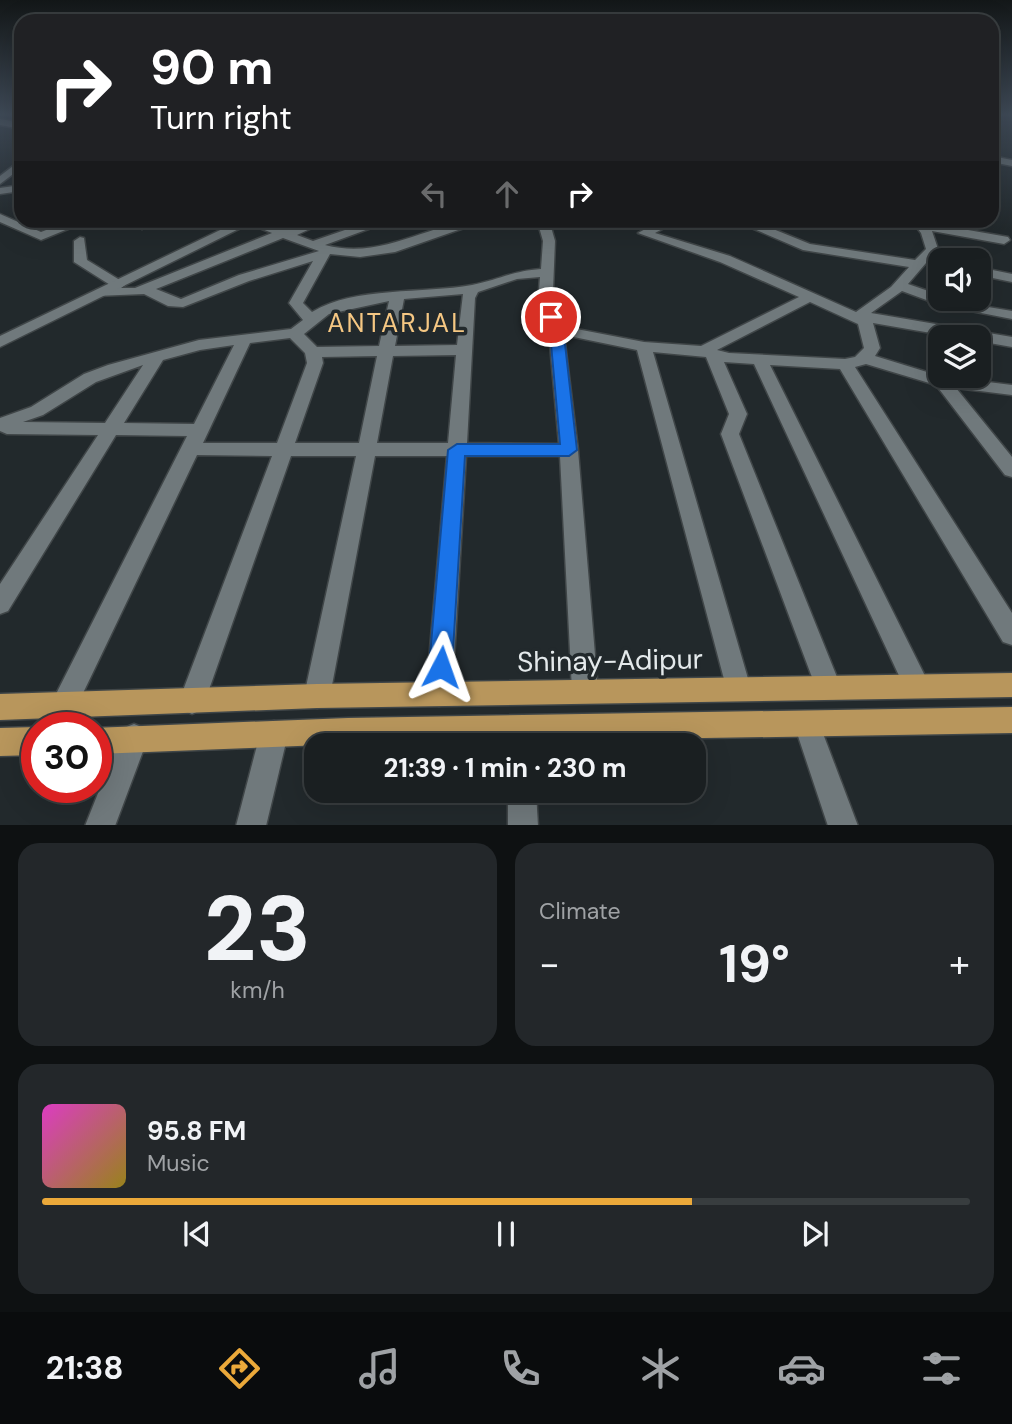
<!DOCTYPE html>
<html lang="en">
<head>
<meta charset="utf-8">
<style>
	:root { --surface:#1a1f21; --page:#23272a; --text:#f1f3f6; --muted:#9fa2a5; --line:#383d3f; --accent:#eba93a }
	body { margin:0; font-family:"DM Sans",sans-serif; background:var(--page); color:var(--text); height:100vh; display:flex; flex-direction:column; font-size:26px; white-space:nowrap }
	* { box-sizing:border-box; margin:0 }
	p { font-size:23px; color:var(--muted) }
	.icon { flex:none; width:38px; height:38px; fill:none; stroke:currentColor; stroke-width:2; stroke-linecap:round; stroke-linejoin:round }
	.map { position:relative; height:825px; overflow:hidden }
	.details { display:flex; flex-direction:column; gap:18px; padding:18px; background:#0e1112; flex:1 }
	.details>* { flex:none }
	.top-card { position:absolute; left:14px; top:14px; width:985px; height:214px; border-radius:21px; box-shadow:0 7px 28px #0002,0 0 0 2px var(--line); background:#202124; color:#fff; overflow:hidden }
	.controls { position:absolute; left:928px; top:248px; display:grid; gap:14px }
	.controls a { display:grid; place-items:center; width:63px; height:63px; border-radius:14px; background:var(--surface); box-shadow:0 7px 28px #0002,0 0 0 2px var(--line); font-size:35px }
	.speed { position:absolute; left:21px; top:712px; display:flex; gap:14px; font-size:35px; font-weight:700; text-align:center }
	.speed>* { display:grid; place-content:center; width:91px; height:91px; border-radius:50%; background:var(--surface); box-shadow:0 7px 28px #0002,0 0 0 2px var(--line); line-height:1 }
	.speed .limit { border:10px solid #d22; background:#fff; color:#111 }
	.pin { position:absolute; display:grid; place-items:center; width:60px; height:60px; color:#fff; margin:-30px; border:4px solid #fff; border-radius:50%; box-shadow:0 2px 7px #0007 }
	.me { position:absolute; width:77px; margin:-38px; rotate:4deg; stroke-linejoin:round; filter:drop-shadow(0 0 5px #0008) }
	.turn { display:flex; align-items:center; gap:24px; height:147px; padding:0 21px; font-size:32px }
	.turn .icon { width:91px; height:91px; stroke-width:2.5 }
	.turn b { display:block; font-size:49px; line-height:60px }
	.lanes { display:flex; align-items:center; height:66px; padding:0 21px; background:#0003; justify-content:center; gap:35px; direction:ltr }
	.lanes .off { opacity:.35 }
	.big { font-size:52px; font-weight:700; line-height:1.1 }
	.details .card { flex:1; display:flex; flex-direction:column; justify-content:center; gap:10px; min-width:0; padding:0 24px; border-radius:21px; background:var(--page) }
	.details .dial { align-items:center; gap:0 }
	.dial b { font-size:91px; line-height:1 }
	.song { display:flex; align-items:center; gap:21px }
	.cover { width:84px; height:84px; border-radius:10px; background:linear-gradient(135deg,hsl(310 70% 55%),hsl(50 70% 35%)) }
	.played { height:7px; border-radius:4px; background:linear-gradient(90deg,var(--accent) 70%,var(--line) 70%) }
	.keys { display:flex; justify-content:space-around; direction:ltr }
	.heat { display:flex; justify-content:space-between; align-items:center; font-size:38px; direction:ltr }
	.details .tiles { flex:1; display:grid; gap:18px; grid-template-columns:1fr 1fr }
	.card:last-child { grid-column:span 2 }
	.trip { position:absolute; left:304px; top:733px; width:402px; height:70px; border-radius:21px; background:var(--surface); box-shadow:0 7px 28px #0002,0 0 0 2px var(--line); font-weight:700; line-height:70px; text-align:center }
	.tab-bar { display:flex; height:112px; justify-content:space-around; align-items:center; background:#0a0c0d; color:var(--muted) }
	.tab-bar .icon { width:49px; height:49px }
	.tab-bar .on { color:var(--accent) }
	.tab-bar b { font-size:32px; color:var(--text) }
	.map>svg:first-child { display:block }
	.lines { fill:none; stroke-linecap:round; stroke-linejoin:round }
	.minor-casing { stroke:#404648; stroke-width:3 }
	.tertiary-casing { stroke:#404648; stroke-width:3 }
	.primary-casing { stroke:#404648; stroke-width:3 }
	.minor { fill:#70797c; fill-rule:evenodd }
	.tertiary { fill:#70797c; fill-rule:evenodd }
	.primary { fill:#b8965c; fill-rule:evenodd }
	.route { fill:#1a73e8; stroke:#114b97; stroke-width:2 }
	.labels { text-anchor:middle; stroke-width:7; stroke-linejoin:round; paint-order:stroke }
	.quarter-label { font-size:26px; letter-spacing:2px; fill:#f5c783; stroke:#22292c }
	.near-street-label { font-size:28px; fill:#e4e9eb; stroke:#22292c }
</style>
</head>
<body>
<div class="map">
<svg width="1012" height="826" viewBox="0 0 1012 826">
	<rect width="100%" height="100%" fill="#22292c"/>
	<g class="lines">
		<defs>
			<g id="minor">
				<path d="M0,119L21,123V129L0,125Z"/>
				<path d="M992,156L1012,160V166L992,162Z"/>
				<path d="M21,160V168L0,184V176Z"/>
				<path d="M21,185V191L0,194V188Z"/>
				<path d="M0,214L41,232L72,220H90L41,240L0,222Z"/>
				<path d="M141,220H157L142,229L136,225Z"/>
				<path d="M245,220H261L287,230L311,220H329L297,235L313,241L374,220H393L325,245C386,261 430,220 487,220L395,252L360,257L330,254L303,303L312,312C355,286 424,294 472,285C498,280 512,271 541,269L543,241L537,220H549L555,241L553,290L561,326L644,342L701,346L799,297L720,262L638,233L662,220H679L655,233L730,256L856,312L891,287L909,267L803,250L733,220H751L810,244L915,260L926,249L921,233L911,220L1008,237L1010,240L1004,244L932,231L938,249L908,284L940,295V299L1012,311V319L940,305L902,291L871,313L1012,337V347L978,341V338H960L873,323L880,348L875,356L940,376L1012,385V395L956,388L1012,457V477L1005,475L936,385L866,364L855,367L1012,613V645L1003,642L840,369L770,365L930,686L926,695L917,698L908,695L754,364L724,362L747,414L739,434L841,687L837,696L828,699L819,696L721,434L729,414L706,357L653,352L751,689L747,698L738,701L729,698L637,350L564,335L578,450L598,691L594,700L585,703L576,700L572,691L560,456H466L452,694L448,703L439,706L430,703L426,694L447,456H375L330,696L326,705L317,708L308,705L304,696L356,456H291L205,701L201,710L192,714L183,710L179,701L272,456L197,455L73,714L64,718L55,714L51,705L55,696L187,436L116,435L8,611L0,614V584L98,435L7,434L0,431V418L31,407L84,374L108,365L199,340L291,329L303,320L289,303L313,261L249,281L183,307L168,306L144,294L96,296V290L115,288L74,262V241L80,237L84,238L87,260L123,282L125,285L121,288H135L272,233L247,223ZM283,238L319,251L239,275L181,299L156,289ZM540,277L539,290L550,344L559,444L467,443L475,298L478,292L517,279ZM463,294L457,345L395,346L404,299ZM389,301L379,346L317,347L304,334L329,314ZM810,302L858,324L864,348L855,357L845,359L729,353L717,350ZM290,338L305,353L307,363L277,443H203L250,343ZM234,345L194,424L124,423L163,360L200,350ZM456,355L448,443H377L393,356ZM377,356L359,443H295L323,363L322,357ZM143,365L105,423L23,422L43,415L96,382Z"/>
				<path d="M978,267L1012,274V282L978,275Z"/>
				<path d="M807,711L816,715L858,826H828L794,724L798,715Z"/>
				<path d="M274,721L284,724L288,734L266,826H236L260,734L264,724Z"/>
				<path d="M134,724L144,728L148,738L115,826H85L124,728Z"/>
				<path d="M508,791H536L538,826H508Z"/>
			</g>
			<path id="tertiary" d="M241,220H257L0,347V336Z"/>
			<g id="primary">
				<path d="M1012,673V697L317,708L0,720V694L317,684Z"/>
				<path d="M1012,707V733L348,744L96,754V728H92L348,718Z"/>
				<path d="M37,727V755L0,756V728Z"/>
			</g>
		</defs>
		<use href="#minor" class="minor-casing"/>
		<use href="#tertiary" class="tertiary-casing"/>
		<use href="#primary" class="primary-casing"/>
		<use href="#minor" class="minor"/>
		<use href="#tertiary" class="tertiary"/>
		<use href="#primary" class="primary"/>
	</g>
	<linearGradient id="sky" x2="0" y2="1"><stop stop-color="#131718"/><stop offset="0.5" stop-color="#3e4956"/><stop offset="1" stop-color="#3e4956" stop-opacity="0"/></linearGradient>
	<rect width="1012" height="229" fill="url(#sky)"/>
	<path class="route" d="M551,313L558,317L565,344L577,450L569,456H465L452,667L449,675L441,678L433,675L429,667L448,450L457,444H560L551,344L545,317Z"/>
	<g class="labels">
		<g class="quarter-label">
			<text x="397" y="332">ANTARJAL</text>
		</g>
		<g class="near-street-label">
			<text transform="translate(610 660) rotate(-1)" y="10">Shinay-Adipur</text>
		</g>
	</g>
</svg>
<div class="controls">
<a><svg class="icon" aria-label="sound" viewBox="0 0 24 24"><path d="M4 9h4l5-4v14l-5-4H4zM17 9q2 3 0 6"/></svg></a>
<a><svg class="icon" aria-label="layers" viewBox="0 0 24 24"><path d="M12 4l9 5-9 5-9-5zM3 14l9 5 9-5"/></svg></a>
</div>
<div class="speed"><div class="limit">30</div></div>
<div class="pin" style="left:551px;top:317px;background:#d93025"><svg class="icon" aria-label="arrive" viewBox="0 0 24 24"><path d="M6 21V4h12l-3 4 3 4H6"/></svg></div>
<svg class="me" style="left:441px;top:667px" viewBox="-20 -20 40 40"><path d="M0-17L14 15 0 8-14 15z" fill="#1a73e8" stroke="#fff" stroke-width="4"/></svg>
<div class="trip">21:39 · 1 min · 230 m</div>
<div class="top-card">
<div class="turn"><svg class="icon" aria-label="right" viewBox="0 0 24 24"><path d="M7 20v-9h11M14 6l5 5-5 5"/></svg><div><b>90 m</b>Turn right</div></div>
<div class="lanes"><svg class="icon off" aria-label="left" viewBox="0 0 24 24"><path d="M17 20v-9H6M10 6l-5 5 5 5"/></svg><svg class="icon off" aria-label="ahead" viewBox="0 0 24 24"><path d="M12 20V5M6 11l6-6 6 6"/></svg><svg class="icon" aria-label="right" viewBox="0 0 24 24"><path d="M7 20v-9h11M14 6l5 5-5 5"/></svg></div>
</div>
</div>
<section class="details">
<div class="tiles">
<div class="card dial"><b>23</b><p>km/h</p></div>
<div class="card"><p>Climate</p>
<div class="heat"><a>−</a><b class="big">19°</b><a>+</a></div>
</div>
<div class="card">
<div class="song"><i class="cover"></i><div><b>95.8 FM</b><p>Music</p></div></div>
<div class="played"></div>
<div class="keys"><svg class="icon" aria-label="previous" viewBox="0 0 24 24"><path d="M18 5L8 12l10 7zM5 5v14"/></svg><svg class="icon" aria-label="pause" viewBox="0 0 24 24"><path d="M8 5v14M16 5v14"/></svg><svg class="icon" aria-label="next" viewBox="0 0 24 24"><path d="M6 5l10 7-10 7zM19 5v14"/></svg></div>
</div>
</div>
</section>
<nav class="tab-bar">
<b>21:38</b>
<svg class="icon on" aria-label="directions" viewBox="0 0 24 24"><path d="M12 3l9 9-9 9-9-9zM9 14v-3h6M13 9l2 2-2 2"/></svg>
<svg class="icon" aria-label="music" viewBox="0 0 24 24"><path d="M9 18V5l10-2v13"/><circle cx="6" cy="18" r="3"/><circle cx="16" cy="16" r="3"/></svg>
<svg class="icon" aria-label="phone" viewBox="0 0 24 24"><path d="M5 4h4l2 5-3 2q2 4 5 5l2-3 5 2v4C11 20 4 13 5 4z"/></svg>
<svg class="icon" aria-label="climate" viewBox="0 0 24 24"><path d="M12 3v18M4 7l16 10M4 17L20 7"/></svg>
<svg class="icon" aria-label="car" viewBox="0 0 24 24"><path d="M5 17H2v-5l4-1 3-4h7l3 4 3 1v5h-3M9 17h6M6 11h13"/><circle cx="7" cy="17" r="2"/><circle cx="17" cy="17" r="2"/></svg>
<svg class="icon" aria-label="filters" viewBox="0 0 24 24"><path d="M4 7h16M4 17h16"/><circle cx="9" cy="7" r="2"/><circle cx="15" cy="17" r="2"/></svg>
</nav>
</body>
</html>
